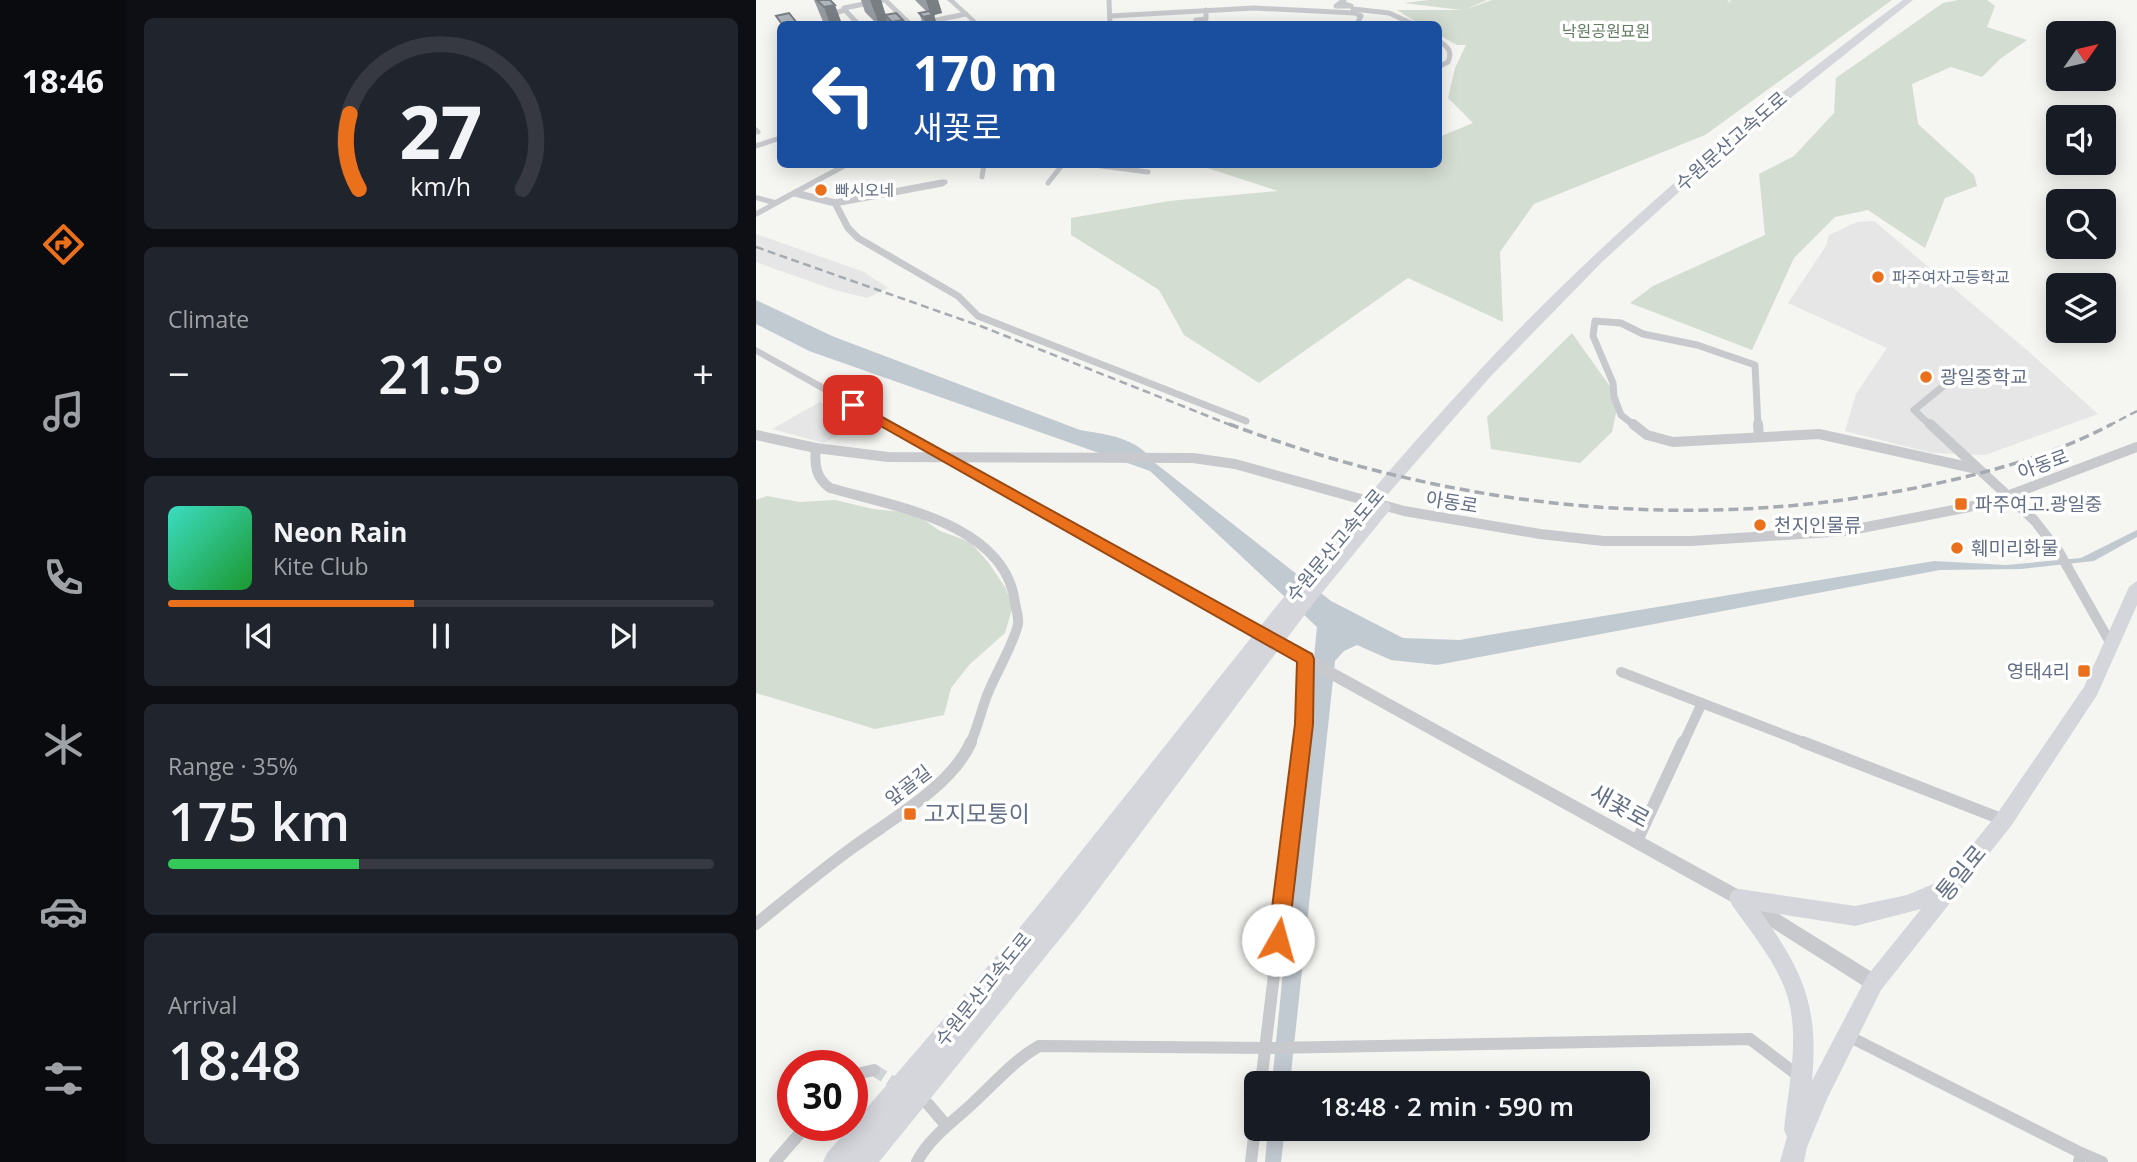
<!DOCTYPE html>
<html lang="en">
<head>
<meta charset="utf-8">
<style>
	:root { --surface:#171b24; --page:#20242c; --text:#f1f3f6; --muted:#9ea1a6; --line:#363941; --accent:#eb701c }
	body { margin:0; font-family:"Open Sans","Noto Sans KR",sans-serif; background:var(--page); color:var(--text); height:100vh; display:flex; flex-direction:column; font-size:26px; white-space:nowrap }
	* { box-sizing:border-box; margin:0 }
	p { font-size:23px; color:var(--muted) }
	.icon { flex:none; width:38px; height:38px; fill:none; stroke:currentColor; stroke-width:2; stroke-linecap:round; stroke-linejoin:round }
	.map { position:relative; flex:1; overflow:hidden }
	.details { display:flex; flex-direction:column; gap:18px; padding:18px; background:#0d0f14; width:630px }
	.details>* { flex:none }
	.banner { position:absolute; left:21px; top:21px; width:665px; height:147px; border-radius:10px; box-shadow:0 4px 18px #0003; background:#1a4fa0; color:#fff; overflow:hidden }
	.needle { width:46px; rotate:56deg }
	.controls { position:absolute; left:1290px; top:21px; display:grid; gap:14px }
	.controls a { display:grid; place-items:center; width:70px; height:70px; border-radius:10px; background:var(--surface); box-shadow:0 4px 18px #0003; font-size:35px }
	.speed { position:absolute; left:21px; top:1050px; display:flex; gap:14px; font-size:35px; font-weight:700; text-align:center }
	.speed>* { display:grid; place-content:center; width:91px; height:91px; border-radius:50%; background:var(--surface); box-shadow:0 4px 18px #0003; line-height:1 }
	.speed .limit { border:10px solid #d22; background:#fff; color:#111 }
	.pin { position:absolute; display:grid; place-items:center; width:60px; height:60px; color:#fff; margin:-30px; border-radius:14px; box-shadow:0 4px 10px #0006 }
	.me { position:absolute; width:77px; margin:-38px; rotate:7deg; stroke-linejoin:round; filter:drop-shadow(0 0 5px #0008) }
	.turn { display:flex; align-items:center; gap:24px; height:147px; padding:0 21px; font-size:32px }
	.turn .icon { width:91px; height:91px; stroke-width:2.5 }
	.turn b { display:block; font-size:49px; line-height:60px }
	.big { font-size:52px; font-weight:600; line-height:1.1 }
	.details .widget { flex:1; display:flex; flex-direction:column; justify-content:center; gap:10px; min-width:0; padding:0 24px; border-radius:10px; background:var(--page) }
	.details .dial { align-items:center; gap:0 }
	.dial svg { height:182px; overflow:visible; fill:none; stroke:var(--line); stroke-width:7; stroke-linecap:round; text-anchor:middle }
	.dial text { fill:var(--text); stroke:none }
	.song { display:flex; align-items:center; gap:21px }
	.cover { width:84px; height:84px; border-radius:10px; background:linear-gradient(135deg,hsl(170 70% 55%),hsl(130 70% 35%)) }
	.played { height:7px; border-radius:4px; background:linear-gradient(90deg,var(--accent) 45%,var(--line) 45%) }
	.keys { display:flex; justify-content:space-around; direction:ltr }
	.heat { display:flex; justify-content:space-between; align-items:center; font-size:38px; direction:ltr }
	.charge { height:10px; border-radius:5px; background:linear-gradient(90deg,#34c759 35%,var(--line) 0) }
	.trip { position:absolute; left:488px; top:1071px; width:406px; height:70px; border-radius:10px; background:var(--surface); box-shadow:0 4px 18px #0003; font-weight:600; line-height:70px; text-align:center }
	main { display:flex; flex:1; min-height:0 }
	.menu { display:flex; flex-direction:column; width:126px; justify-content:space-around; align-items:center; background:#090b0e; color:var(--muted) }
	.menu .icon { width:49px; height:49px }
	.menu .selected { color:var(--accent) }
	.menu b { font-size:32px; color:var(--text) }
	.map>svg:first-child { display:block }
	.built { fill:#e5e6e5 }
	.green { fill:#d4ddd2 }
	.water { fill:#c2cad1 }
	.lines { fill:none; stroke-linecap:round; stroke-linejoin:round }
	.minor-tunnel { stroke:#d0d4d6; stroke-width:12; stroke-dasharray:12 6; stroke-linecap:butt }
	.minor-far3 { stroke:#c7c9cd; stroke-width:5 }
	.minor-far2 { stroke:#c7c9cd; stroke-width:7 }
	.minor-far1 { stroke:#c7c9cd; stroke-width:10 }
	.minor { stroke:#c7c9cd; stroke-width:12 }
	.tertiary { fill:#c7c9cd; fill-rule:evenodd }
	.primary { fill:#d4d6dc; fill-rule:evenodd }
	.motorway { fill:#d4d6dc; fill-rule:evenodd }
	.rail-far1 { stroke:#a6aab1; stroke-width:2.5; stroke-dasharray:8 4.5; stroke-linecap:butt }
	.rail { stroke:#a6aab1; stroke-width:3.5; stroke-dasharray:10 5; stroke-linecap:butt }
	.wall { fill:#969ca2 }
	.shaded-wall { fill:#7a7f84 }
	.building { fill:#afb5bc; stroke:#7a7f84; stroke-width:2 }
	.route { fill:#eb701c; stroke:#994912; stroke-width:2 }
	.poi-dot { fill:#eb701c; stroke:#fff; stroke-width:2.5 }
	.labels { text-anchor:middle; stroke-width:7; stroke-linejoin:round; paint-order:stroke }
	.far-park-label { font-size:16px; fill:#637b62; stroke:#fff }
	.far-poi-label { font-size:16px; fill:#636f84; stroke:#fff; text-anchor:start }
	.street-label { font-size:19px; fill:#636f84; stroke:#fff }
	.poi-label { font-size:19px; fill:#636f84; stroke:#fff; text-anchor:start }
	.near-street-label { font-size:23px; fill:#636f84; stroke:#fff }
	.near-poi-label { font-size:23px; fill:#636f84; stroke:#fff; text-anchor:start }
</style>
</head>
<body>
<main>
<nav class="menu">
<b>18:46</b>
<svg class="icon selected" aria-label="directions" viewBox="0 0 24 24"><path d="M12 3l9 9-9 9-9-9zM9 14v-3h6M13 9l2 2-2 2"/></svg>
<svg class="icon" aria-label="music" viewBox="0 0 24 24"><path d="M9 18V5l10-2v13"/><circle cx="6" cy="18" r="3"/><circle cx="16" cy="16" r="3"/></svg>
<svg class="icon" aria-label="phone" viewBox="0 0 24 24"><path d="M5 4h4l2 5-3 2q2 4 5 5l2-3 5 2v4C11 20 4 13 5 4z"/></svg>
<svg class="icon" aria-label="climate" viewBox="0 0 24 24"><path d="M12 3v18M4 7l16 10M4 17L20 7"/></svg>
<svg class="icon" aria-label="car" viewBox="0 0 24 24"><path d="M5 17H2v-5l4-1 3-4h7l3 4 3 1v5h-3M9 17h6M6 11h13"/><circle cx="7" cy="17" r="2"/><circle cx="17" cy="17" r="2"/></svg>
<svg class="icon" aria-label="filters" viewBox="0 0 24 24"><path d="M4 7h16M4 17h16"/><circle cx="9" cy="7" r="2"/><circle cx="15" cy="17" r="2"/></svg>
</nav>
<section class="details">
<div class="widget dial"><svg viewBox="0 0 100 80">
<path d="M14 69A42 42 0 1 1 86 69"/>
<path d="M14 69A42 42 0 0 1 10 36" stroke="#eb701c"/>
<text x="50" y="56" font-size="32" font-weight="700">27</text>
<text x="50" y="72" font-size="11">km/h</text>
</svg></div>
<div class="widget"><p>Climate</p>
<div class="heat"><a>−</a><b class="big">21.5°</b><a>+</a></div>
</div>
<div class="widget">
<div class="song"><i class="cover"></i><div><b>Neon Rain</b><p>Kite Club</p></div></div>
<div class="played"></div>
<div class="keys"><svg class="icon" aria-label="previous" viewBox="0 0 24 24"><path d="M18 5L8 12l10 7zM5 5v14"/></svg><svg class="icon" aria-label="pause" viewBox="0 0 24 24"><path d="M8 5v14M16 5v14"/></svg><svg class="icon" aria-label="next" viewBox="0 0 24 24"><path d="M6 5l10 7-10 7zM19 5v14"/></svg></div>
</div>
<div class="widget"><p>Range · 35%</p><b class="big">175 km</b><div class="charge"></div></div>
<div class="widget"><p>Arrival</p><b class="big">18:48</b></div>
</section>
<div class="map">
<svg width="1381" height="1162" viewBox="0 0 1381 1162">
	<rect width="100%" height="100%" fill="#f5f5f1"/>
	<g class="built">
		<path d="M1118,221L1272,351L1342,414L1229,455L1176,453L1089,431L1100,394L1131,348L1032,303L1070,246L1073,235L1101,222Z"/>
		<path d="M0,234L108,272L132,288L111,298L79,290L0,262Z"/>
		<path d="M64,402L100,425L68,443L16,429Z"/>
	</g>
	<g class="green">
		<path d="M673,0H731L708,10L736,0H973L971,4L975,0H1136L949,135L778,204L744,252L747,322L652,278L503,383L428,335L403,290L315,235V218L413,201L522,191L442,165L682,164L683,137L717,123L692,98L699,68L710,45H701L683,35L682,24H663L641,10H706L648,3Z"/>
		<path d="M1202,0H1231L1239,6L1231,27L1271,40L1244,59L1226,77L1195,67L1156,84L1162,124L1218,175L1221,186L1189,198L1169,248L1112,210L1079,217L1038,258L996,350L874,303L897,286L1009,235L1003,174L1038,156L1078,113L1080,78L1187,3Z"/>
		<path d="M816,333L863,399L856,432L824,463L735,449L731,417Z"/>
		<path d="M11,496L44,502L79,500L117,509L158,513L184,531L214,542L232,562L249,587L257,606L249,633L214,664L195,688L188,715L119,729L0,693V500Z"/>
	</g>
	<g class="water">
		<path d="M0,300L76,336L324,430C353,435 380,437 399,463L575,601L647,638L703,640L1178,561L1250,565L1325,558L1381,530V537L1338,561L1265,569L1184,570L681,665L635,660L601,645L588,651L579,661L534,1083H516L561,627L394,471L53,351L0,324Z"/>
		<path d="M512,1129H529L525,1162H509Z"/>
	</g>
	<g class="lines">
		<path class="minor-tunnel" d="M118,1070L144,1087"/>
		<g class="minor-far3">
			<path d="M129,0L154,24"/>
			<path d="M353,0L354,24"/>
			<path d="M587,3L595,6H580L588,0"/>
			<path d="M88,8L128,0"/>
			<path d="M597,9L633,13L657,24"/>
			<path d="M354,16L498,8L599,13L605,16L601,24"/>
			<path d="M75,19L82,12L89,10L102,24"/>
			<path d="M161,24L210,14"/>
			<path d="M441,24L440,20L450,19V10"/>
			<path d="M682,40C691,47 697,50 692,62L682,67"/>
			<path d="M0,130L2,132"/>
			<path d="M0,146L24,138"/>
			<path d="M330,164L392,172"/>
			<path d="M226,177L228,164"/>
			<path d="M292,183L307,164"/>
			<path d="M176,184L189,182"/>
		</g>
		<g class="minor-far2">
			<path d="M39,193L79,203L186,183"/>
			<path d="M79,203L92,228L102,238L202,296L222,316L490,421"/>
			<path d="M879,426L865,415L858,397L857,383L837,336L839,321L865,323L887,334L941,345L999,365L1002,426"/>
			<path d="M1175,426L1158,410L1201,375"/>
		</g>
		<g class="minor-far1">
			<path d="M877,424L891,435L917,442L1063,434L1221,469"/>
			<path d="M1002,424L1003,436"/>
			<path d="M1174,424L1278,520L1303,552L1355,644"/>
			<path d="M0,435L60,448L132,457L437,458L479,464L648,511L784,534L848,541H935L1090,531L1213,507L1251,496L1381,447"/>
			<path d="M60,448C58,465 60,478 74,488C137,506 250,523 259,603C260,609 263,618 262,624C259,641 239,675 232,693C225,710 222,727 214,744"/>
			<path d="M865,672L1052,744"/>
			<path d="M546,744L550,659"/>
			<path d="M927,744L946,703"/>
		</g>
		<g class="minor">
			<path d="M1047,742L1248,820"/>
			<path d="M881,841L927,742"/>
			<path d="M0,924C32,898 63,872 96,848C134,820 196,786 215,742"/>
			<path d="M1090,1035L1325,1153L1323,1162"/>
			<path d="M96,1075L118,1070"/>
			<path d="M505,1083L546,742"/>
			<path d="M172,1104L189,1124"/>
			<path d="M1325,1153L1346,1162"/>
			<path d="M19,1162L51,1125"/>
			<path d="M161,1162C174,1137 197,1122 217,1103C239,1083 257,1061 283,1046L515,1048L994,1039L1044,1077"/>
			<path d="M495,1162L500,1120"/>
		</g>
		<g class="tertiary">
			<path d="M191,0H198L224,24H218Z"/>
			<path d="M86,164H97L0,217V211L13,204L0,200V195L19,200Z"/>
			<path d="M0,347L558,657L989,893L1124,977L1126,983L1124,989L1118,991L1112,989L977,903L548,665L0,354Z"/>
		</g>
		<path class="primary" d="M1381,581V605L1341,695L1255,826L1125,990L1071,1099L1051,1147L1048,1162H1024L1031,1137L1028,1130C1032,1089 1043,1043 1033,1002C1024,966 996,934 976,905L973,898L976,891L983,889L1099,906L1151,895L1189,879L1241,814L1328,687L1373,587ZM1165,909L1111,976L1056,1081C1063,1005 1047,971 1004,911L1099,926Z"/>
		<path class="motorway" d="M1147,0H1157L967,152L847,261L734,377L625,502L633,503L635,507L633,511L556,605L324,914L123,1162H67L71,1153C158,1055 245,953 327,849C456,688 581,523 723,371C852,233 995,112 1147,0Z"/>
		<g class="rail-far1">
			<path d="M0,247L227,327L477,426"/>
			<path d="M1352,426L1381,411"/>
		</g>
		<path class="rail" d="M473,424C690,506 919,533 1149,490C1220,476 1292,458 1356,424"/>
	</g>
	<g class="wall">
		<path d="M58,0H74L86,24H68Z"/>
		<path d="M105,0H125L130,15L148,24H121L109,12Z"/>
		<path d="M159,0H182L186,13L178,15L180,24H192H167L163,13L170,11Z"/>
	</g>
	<g class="shaded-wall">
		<path d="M114,0H125L132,24H123Z"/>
		<path d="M170,0H182L186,13L178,15L181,24H170L167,17L175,16Z"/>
		<path d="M79,5L86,24H74L68,7Z"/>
		<path d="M147,20L148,24H137L136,22Z"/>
	</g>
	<g class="building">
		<path d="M61,0H74L79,5L68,7Z"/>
		<path d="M173,11L177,15L167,17L163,13Z"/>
		<path d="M33,13L41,23L26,24L20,16Z"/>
		<path d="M140,13L147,20L136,22L129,15Z"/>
		<path d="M189,22L192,24H179Z"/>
	</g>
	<path class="route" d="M97,401L556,654L558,659L557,724L532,940L529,947L522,950L515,947L512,940L539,724L541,662L93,408L91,405Z"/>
	<g class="poi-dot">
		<circle cx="65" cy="190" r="7"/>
		<circle cx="1122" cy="277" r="7"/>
		<circle cx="1170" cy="377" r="7"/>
		<rect x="1198" y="497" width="14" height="14" rx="3.5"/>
		<circle cx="1004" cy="525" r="7"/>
		<circle cx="1201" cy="548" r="7"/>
		<rect x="1321" y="664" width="14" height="14" rx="3.5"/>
		<rect x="147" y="807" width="14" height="14" rx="3.5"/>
	</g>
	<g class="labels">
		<g class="far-park-label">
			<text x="850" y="37">낙원공원묘원</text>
		</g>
		<g class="far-poi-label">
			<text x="79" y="196">빠시오네</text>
			<text x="1136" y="283">파주여자고등학교</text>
		</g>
		<g class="street-label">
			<text transform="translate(975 141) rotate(-41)" y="7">수원문산고속도로</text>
			<text transform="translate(1287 464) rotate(-20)" y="7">아동로</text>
			<text transform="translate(696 502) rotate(9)" y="7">아동로</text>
			<text transform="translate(579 545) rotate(-50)" y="7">수원문산고속도로</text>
			<text transform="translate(152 785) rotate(-38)" y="7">앞골길</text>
			<text transform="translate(227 989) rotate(-51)" y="7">수원문산고속도로</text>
		</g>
		<g class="poi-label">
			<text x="1184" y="384">광일중학교</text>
			<text x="1219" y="511">파주여고.광일중</text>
			<text x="1018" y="532">천지인물류</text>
			<text x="1215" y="555">훼미리화물</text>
			<text x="1314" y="678" text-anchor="end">영태4리</text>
		</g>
		<g class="near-street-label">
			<text transform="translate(864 806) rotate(29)" y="8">새꽃로</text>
			<text transform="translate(1205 873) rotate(-51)" y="8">통일로</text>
		</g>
		<g class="near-poi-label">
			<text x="168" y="822">고지모퉁이</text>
		</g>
	</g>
</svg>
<div class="controls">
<a><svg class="needle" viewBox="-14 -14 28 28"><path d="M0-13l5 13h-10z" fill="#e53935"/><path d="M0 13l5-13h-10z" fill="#9ea1a6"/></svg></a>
<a><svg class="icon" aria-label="sound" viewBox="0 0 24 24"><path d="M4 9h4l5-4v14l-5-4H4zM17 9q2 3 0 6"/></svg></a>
<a><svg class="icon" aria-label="search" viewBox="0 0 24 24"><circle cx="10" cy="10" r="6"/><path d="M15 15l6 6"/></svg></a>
<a><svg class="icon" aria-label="layers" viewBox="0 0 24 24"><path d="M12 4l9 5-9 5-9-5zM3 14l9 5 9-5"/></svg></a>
</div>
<div class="speed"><div class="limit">30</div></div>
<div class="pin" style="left:97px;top:405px;background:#d93025"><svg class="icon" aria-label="arrive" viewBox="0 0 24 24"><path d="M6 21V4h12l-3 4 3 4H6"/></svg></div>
<svg class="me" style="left:522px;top:940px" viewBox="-20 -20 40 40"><circle r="19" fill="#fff"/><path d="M0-13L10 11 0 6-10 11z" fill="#eb701c"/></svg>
<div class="trip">18:48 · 2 min · 590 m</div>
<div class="banner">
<div class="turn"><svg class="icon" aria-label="left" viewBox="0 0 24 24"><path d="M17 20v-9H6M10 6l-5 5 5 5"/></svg><div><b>170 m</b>새꽃로</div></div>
</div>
</div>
</main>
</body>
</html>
